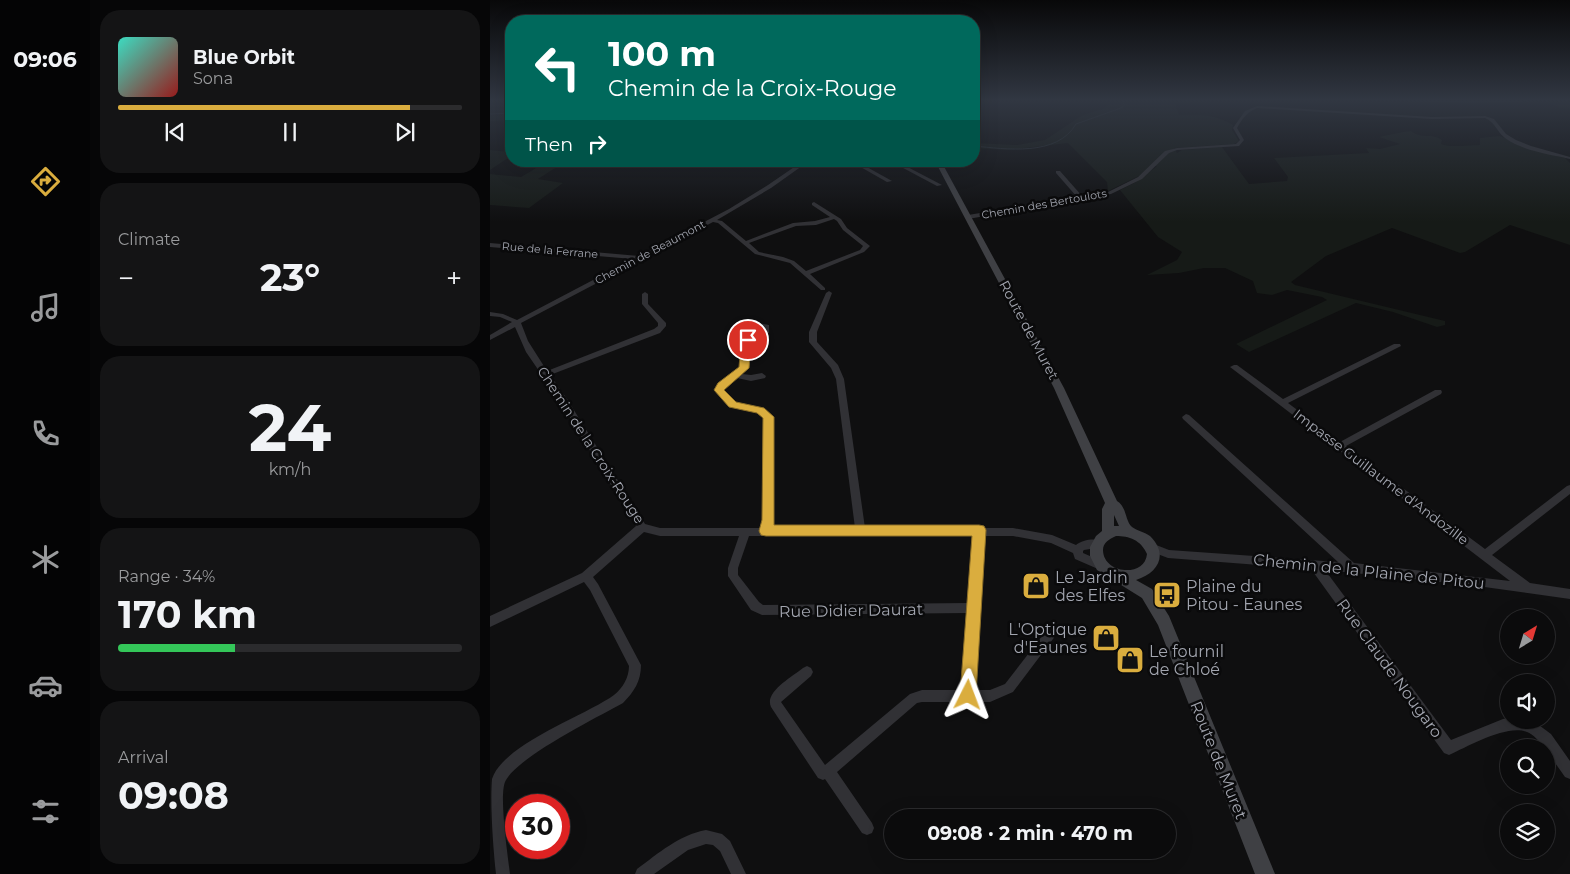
<!DOCTYPE html>
<html lang="en">
<head>
<meta charset="utf-8">
<style>
	:root { --surface:#0b0b0c; --page:#141415; --text:#f1f3f6; --muted:#9a9b9d; --line:#2b2b2d; --accent:#daad3e }
	body { margin:0; font-family:Montserrat,sans-serif; background:var(--page); color:var(--text); height:100vh; display:flex; flex-direction:column; font-size:19px; white-space:nowrap }
	* { box-sizing:border-box; margin:0 }
	p { font-size:16px; color:var(--muted) }
	.icon { flex:none; width:28px; height:28px; fill:none; stroke:currentColor; stroke-width:2; stroke-linecap:round; stroke-linejoin:round }
	.map { position:relative; flex:1; overflow:hidden }
	.side { display:flex; flex-direction:column; gap:10px; padding:10px; background:#060607; width:400px }
	.side>* { flex:none }
	.banner { position:absolute; left:15px; top:15px; width:475px; height:152px; border-radius:20px; box-shadow:0 5px 20px #0002,0 0 0 1px var(--line); background:#00695c; color:#fff; overflow:hidden }
	.needle { width:32px; rotate:38deg }
	.buttons { position:absolute; left:1010px; top:609px; display:grid; gap:10px }
	.buttons a { display:grid; place-items:center; width:55px; height:55px; border-radius:50%; background:var(--surface); box-shadow:0 5px 20px #0002,0 0 0 1px var(--line); font-size:25px }
	.speed { position:absolute; left:15px; top:794px; display:flex; gap:10px; font-size:25px; font-weight:700; text-align:center }
	.speed>* { display:grid; place-content:center; width:65px; height:65px; border-radius:50%; background:var(--surface); box-shadow:0 5px 20px #0002,0 0 0 1px var(--line); line-height:1 }
	.speed .limit { border:8px solid #d22; background:#fff; color:#111 }
	.pin { position:absolute; display:grid; place-items:center; width:42px; height:42px; color:#fff; margin:-21px; border:2px solid #fff; border-radius:50%; box-shadow:0 1px 5px #0007 }
	.me { position:absolute; width:55px; margin:-28px; rotate:3deg; stroke-linejoin:round; filter:drop-shadow(0 0 4px #0008) }
	.turn { display:flex; align-items:center; gap:18px; height:105px; padding:0 20px; font-size:22px }
	.turn .icon { width:65px; height:65px; stroke-width:2.5 }
	.turn b { display:block; font-size:35px; line-height:42px }
	.then { display:flex; align-items:center; height:48px; padding:0 20px; background:#0003; gap:10px; font-size:19px }
	.big { font-size:38px; font-weight:700; line-height:1.1 }
	.side .widget { flex:1; display:flex; flex-direction:column; justify-content:center; gap:8px; min-width:0; padding:0 18px; border-radius:20px; background:var(--page) }
	.side .dial { align-items:center; gap:0 }
	.dial b { font-size:65px; line-height:1 }
	.song { display:flex; align-items:center; gap:15px }
	.cover { width:60px; height:60px; border-radius:8px; background:linear-gradient(135deg,hsl(170 70% 55%),hsl(0 70% 35%)) }
	.played { height:5px; border-radius:2px; background:linear-gradient(90deg,var(--accent) 85%,var(--line) 85%) }
	.keys { display:flex; justify-content:space-around; direction:ltr }
	.heat { display:flex; justify-content:space-between; align-items:center; font-size:28px; direction:ltr }
	.charge { height:8px; border-radius:4px; background:linear-gradient(90deg,#34c759 34%,var(--line) 0) }
	.trip { position:absolute; left:394px; top:809px; width:292px; height:50px; border-radius:25px; background:var(--surface); box-shadow:0 5px 20px #0002,0 0 0 1px var(--line); font-weight:700; line-height:50px; text-align:center }
	main { display:flex; flex:1; min-height:0 }
	.tabs { display:flex; flex-direction:column; width:90px; justify-content:space-around; align-items:center; background:#040405; color:var(--muted) }
	.tabs .icon { width:35px; height:35px }
	.tabs .selected { color:var(--accent) }
	.tabs b { font-size:22px; color:var(--text) }
	.map>svg:first-child { display:block }
	.green { fill:#161a17 }
	.lines { fill:none; stroke-linecap:round; stroke-linejoin:round }
	.stream { stroke:#272d32; stroke-width:1 }
	.minor { fill:#313135; fill-rule:evenodd }
	.secondary { fill:#3f4044; fill-rule:evenodd }
	.route { fill:#daad3e; stroke:#8e7028 }
	.labels { text-anchor:middle; stroke-width:5; stroke-linejoin:round; paint-order:stroke }
	.far-street-label { font-size:11px; fill:#a2a5af; stroke:#0a0a0b }
	.street-label { font-size:14px; fill:#a2a5af; stroke:#0a0a0b }
	.near-street-label { font-size:16px; fill:#a2a5af; stroke:#0a0a0b }
	.near-poi-label { font-size:16px; fill:#a2a5af; stroke:#0a0a0b; text-anchor:start }
</style>
</head>
<body>
<main>
<nav class="tabs">
<b>09:06</b>
<svg class="icon selected" aria-label="directions" viewBox="0 0 24 24"><path d="M12 3l9 9-9 9-9-9zM9 14v-3h6M13 9l2 2-2 2"/></svg>
<svg class="icon" aria-label="music" viewBox="0 0 24 24"><path d="M9 18V5l10-2v13"/><circle cx="6" cy="18" r="3"/><circle cx="16" cy="16" r="3"/></svg>
<svg class="icon" aria-label="phone" viewBox="0 0 24 24"><path d="M5 4h4l2 5-3 2q2 4 5 5l2-3 5 2v4C11 20 4 13 5 4z"/></svg>
<svg class="icon" aria-label="climate" viewBox="0 0 24 24"><path d="M12 3v18M4 7l16 10M4 17L20 7"/></svg>
<svg class="icon" aria-label="car" viewBox="0 0 24 24"><path d="M5 17H2v-5l4-1 3-4h7l3 4 3 1v5h-3M9 17h6M6 11h13"/><circle cx="7" cy="17" r="2"/><circle cx="17" cy="17" r="2"/></svg>
<svg class="icon" aria-label="filters" viewBox="0 0 24 24"><path d="M4 7h16M4 17h16"/><circle cx="9" cy="7" r="2"/><circle cx="15" cy="17" r="2"/></svg>
</nav>
<section class="side">
<div class="widget">
<div class="song"><i class="cover"></i><div><b>Blue Orbit</b><p>Sona</p></div></div>
<div class="played"></div>
<div class="keys"><svg class="icon" aria-label="previous" viewBox="0 0 24 24"><path d="M18 5L8 12l10 7zM5 5v14"/></svg><svg class="icon" aria-label="pause" viewBox="0 0 24 24"><path d="M8 5v14M16 5v14"/></svg><svg class="icon" aria-label="next" viewBox="0 0 24 24"><path d="M6 5l10 7-10 7zM19 5v14"/></svg></div>
</div>
<div class="widget"><p>Climate</p>
<div class="heat"><a>−</a><b class="big">23°</b><a>+</a></div>
</div>
<div class="widget dial"><b>24</b><p>km/h</p></div>
<div class="widget"><p>Range · 34%</p><b class="big">170 km</b><div class="charge"></div></div>
<div class="widget"><p>Arrival</p><b class="big">09:08</b></div>
</section>
<div class="map">
<svg width="1080" height="874" viewBox="0 0 1080 874">
	<rect width="100%" height="100%" fill="#0f0f10"/>
	<g class="green">
		<path d="M0,100H21V120L0,121Z"/>
		<path d="M626,100H740L685,103L689,115C711,115 723,113 743,125L742,130L749,141L744,144L684,148L687,153L692,150L732,147L759,184L797,181L798,177L784,158L879,153L876,148L890,149L910,144L889,137C900,135 910,132 921,131C933,140 941,132 952,140L951,144C961,148 979,145 990,145V138L1009,136L1015,138L1048,151L1075,158L1080,163V245L1020,225L975,252L970,253L902,228L836,256L801,282L805,285L955,321V325L947,327L903,312L866,303L759,352L746,344L837,300L832,297L797,290L782,295L767,293L763,281L735,268H714L689,273L657,275L687,260L692,252L668,237L630,190L646,182L667,166H661L649,176L618,191L617,182L578,143L517,150L484,148V143L527,145L555,140L591,116L612,109Z"/>
		<path d="M881,100H1080V109L1071,108L1055,101L977,103Z"/>
		<path d="M0,150L21,152V156L0,170Z"/>
		<path d="M58,161H76L48,179L73,183L39,208L0,205V174L31,177Z"/>
	</g>
	<g class="lines">
		<g class="stream">
			<path d="M887,100L985,102L1080,100"/>
			<path d="M0,114L21,113"/>
			<path d="M484,146C516,149 567,157 586,124L631,108L635,105L632,102L637,100"/>
		</g>
		<g class="minor">
			<path d="M767,106L942,117L995,116L1004,119L1016,134L1026,140L1041,146L1080,157V159C1059,154 1033,151 1015,138C1007,132 1005,122 995,118L942,119L767,108C757,112 752,119 747,128L754,140L749,146L687,150L679,153L652,179L621,194L478,219L475,217L478,215L587,197L566,173V171H570L592,196L618,192L648,177L675,151L687,148L746,144L750,140L743,128L755,111Z"/>
			<path d="M313,161H319L281,188L227,220L232,221L256,241L303,223L325,221L340,217L322,205V203L324,202L351,219L357,228L380,246L374,252L320,274L335,288V290H331L300,263L265,254L228,223L223,222L31,323L38,341L57,371L164,329L168,326V323L152,304V294L155,292L158,294V304L176,323V326L170,333L60,375L77,399L155,524L170,528H272L273,520L274,418L267,412L240,407L225,390L228,384L250,367L252,344L258,337L253,334L256,327L268,323L279,325V333L264,339L260,344L258,368L252,374L261,375L272,373L276,376L275,378L261,381L247,378L233,390L246,403L273,408L282,417L283,520L282,528H365L346,379L341,368L319,342V332L336,293L339,291L342,293L327,332V342L348,365L354,379L375,528H485L489,526L493,528H523L562,535L586,545C592,540 604,538 612,541L613,544L612,547L594,550L593,551V553L616,563L617,566L616,569L612,571L608,569L585,559L583,553L561,543L523,536H494L484,690H500L515,684L556,631L560,630L564,631L566,635L523,692L500,702H432L427,703L347,772L382,823L384,828L382,833L377,835L372,833L335,779L333,780L328,778L281,707C274,692 302,677 313,668L317,666L321,668L323,672L321,676L291,702L335,765L420,694L432,690H472L478,613L272,615L261,610L238,576V568L249,536H170L154,532L103,577L108,584L151,665C151,681 144,692 133,703C108,717 25,758 15,782C9,797 18,856 20,874H6C3,848 0,803 2,779C13,744 95,716 124,695C133,688 139,677 139,666L100,590L94,582L0,627V616L92,573L146,526L71,403L36,352L25,327L0,340V335L22,322L10,317L0,316V312L13,314L27,320L143,259L0,247V243L149,256L239,209L278,185ZM344,219L347,221L353,230L373,246L370,250L316,271L304,261L293,257L269,252L259,243L306,226L326,225ZM269,327L272,328V332L265,334L261,333L262,330ZM259,536H484L479,603L273,605L269,602L248,575V568Z"/>
			<path d="M360,161H366L402,181L397,182Z"/>
			<path d="M400,161H406L452,185L447,186Z"/>
			<path d="M904,344H910L911,346L798,403L850,442L945,390H951L952,392L951,394L856,446L995,549L1077,486L1080,485V494L1002,555L1040,583L1080,589V599L980,585L835,570L961,740L1013,719L1019,718V720H1042L1061,734L1080,761V779L1075,777L1056,750V748H1054C1050,742 1043,734 1037,732C1017,724 979,746 959,755L954,753L821,569L678,558L657,550L656,547L657,544L661,543L679,550L848,562L693,419L692,417L696,414L699,415L864,563L1020,581L740,367L744,365H747L793,399Z"/>
			<path d="M216,830L232,834L240,841L256,874H241L230,851L223,845L216,844L198,850L164,874H145L147,869C169,853 189,835 216,830Z"/>
		</g>
		<path class="secondary" d="M445,161H451L574,388L627,501C637,507 635,521 642,527C647,531 655,532 660,536C679,555 668,573 646,580L662,589L679,616L785,874H765L668,625L652,598L607,570L600,556V547L606,536L612,531V509L615,503L564,388ZM624,515L629,526H624ZM626,536C639,536 651,540 657,554C655,578 613,574 613,550C613,543 619,539 626,536Z"/>
	</g>
	<linearGradient id="sky" x2="0" y2="1"><stop stop-color="#080809"/><stop offset="0.45" stop-color="#313742"/><stop offset="1" stop-color="#313742" stop-opacity="0"/></linearGradient>
	<rect width="1080" height="222" fill="url(#sky)"/>
	<path class="route" d="M258,337L263,340L261,344L259,368L234,390L246,402L274,408L284,417V525H489L494,526L496,530L486,695L484,701L478,703L472,701L470,695L482,536H276L271,535L269,531L272,520L273,418L267,413L239,407L224,390L228,383L249,367L251,344L255,338Z"/>
	<defs>
		<symbol id="shop-square" viewBox="-11 -11 22 22"><rect x="-9" y="-9" width="18" height="18" rx="4" fill="#daad3e" stroke="#0a0a0b"/><path d="M-5-2.5h2.3a2.7 3.5 0 0 1 5.4 0H5L5.5 6h-11ZM-1.5-2.5h3a1.5 2.3 0 0 0-3 0Z" fill="#111"/></symbol>
		<symbol id="bus-square" viewBox="-11 -11 22 22"><rect x="-9" y="-9" width="18" height="18" rx="4" fill="#daad3e" stroke="#0a0a0b"/><path d="M-5-6H5V4H4V6H2V4H-2V6H-4V4H-5ZM-3.5-4V0h7V-4ZM-3.5 1.2v1.5H-2V1.2ZM2 1.2v1.5H3.5V1.2Z" fill="#111"/></symbol>
	</defs>
	<g fill-rule="evenodd">
		<use href="#shop-square" x="530" y="570" width="32" height="32"/>
		<use href="#bus-square" x="661" y="579" width="32" height="32"/>
		<use href="#shop-square" x="600" y="622" width="32" height="32"/>
		<use href="#shop-square" x="624" y="644" width="32" height="32"/>
	</g>
	<g class="labels">
		<g class="far-street-label">
			<text transform="translate(554 204) rotate(-10)" y="4">Chemin des Bertoulots</text>
			<text transform="translate(60 250) rotate(5)" y="4">Rue de la Ferrane</text>
			<text transform="translate(160 252) rotate(-28)" y="4">Chemin de Beaumont</text>
		</g>
		<g class="street-label">
			<text transform="translate(539 330) rotate(62)" y="5">Route de Muret</text>
			<text transform="translate(101 445) rotate(57)" y="5">Chemin de la Croix-Rouge</text>
			<text transform="translate(891 477) rotate(37)" y="5">Impasse Guillaume d'Andozille</text>
		</g>
		<g class="near-street-label">
			<text transform="translate(879 571) rotate(6)" y="6">Chemin de la Plaine de Pitou</text>
			<text transform="translate(361 610) rotate(-1)" y="6">Rue Didier Daurat</text>
			<text transform="translate(900 668) rotate(54)" y="6">Rue Claude Nougaro</text>
			<text transform="translate(729 760) rotate(68)" y="6">Route de Muret</text>
		</g>
		<g class="near-poi-label">
			<text x="565" y="583">Le Jardin<tspan x="565" dy="18">des Elfes</tspan></text>
			<text x="696" y="592">Plaine du<tspan x="696" dy="18">Pitou - Eaunes</tspan></text>
			<text x="597" y="635" text-anchor="end">L'Optique<tspan x="597" dy="18">d'Eaunes</tspan></text>
			<text x="659" y="657">Le fournil<tspan x="659" dy="18">de Chloé</tspan></text>
		</g>
	</g>
</svg>
<div class="buttons">
<a><svg class="needle" viewBox="-14 -14 28 28"><path d="M0-13l5 13h-10z" fill="#e53935"/><path d="M0 13l5-13h-10z" fill="#9a9b9d"/></svg></a>
<a><svg class="icon" aria-label="sound" viewBox="0 0 24 24"><path d="M4 9h4l5-4v14l-5-4H4zM17 9q2 3 0 6"/></svg></a>
<a><svg class="icon" aria-label="search" viewBox="0 0 24 24"><circle cx="10" cy="10" r="6"/><path d="M15 15l6 6"/></svg></a>
<a><svg class="icon" aria-label="layers" viewBox="0 0 24 24"><path d="M12 4l9 5-9 5-9-5zM3 14l9 5 9-5"/></svg></a>
</div>
<div class="speed"><div class="limit">30</div></div>
<div class="pin" style="left:258px;top:340px;background:#d93025"><svg class="icon" aria-label="arrive" viewBox="0 0 24 24"><path d="M6 21V4h12l-3 4 3 4H6"/></svg></div>
<svg class="me" style="left:478px;top:695px" viewBox="-20 -20 40 40"><path d="M0-17L14 15 0 8-14 15z" fill="#daad3e" stroke="#fff" stroke-width="4"/></svg>
<div class="trip">09:08 · 2 min · 470 m</div>
<div class="banner">
<div class="turn"><svg class="icon" aria-label="left" viewBox="0 0 24 24"><path d="M17 20v-9H6M10 6l-5 5 5 5"/></svg><div><b>100 m</b>Chemin de la Croix-Rouge</div></div>
<div class="then">Then<svg class="icon" aria-label="right" viewBox="0 0 24 24"><path d="M7 20v-9h11M14 6l5 5-5 5"/></svg></div>
</div>
</div>
</main>
</body>
</html>
